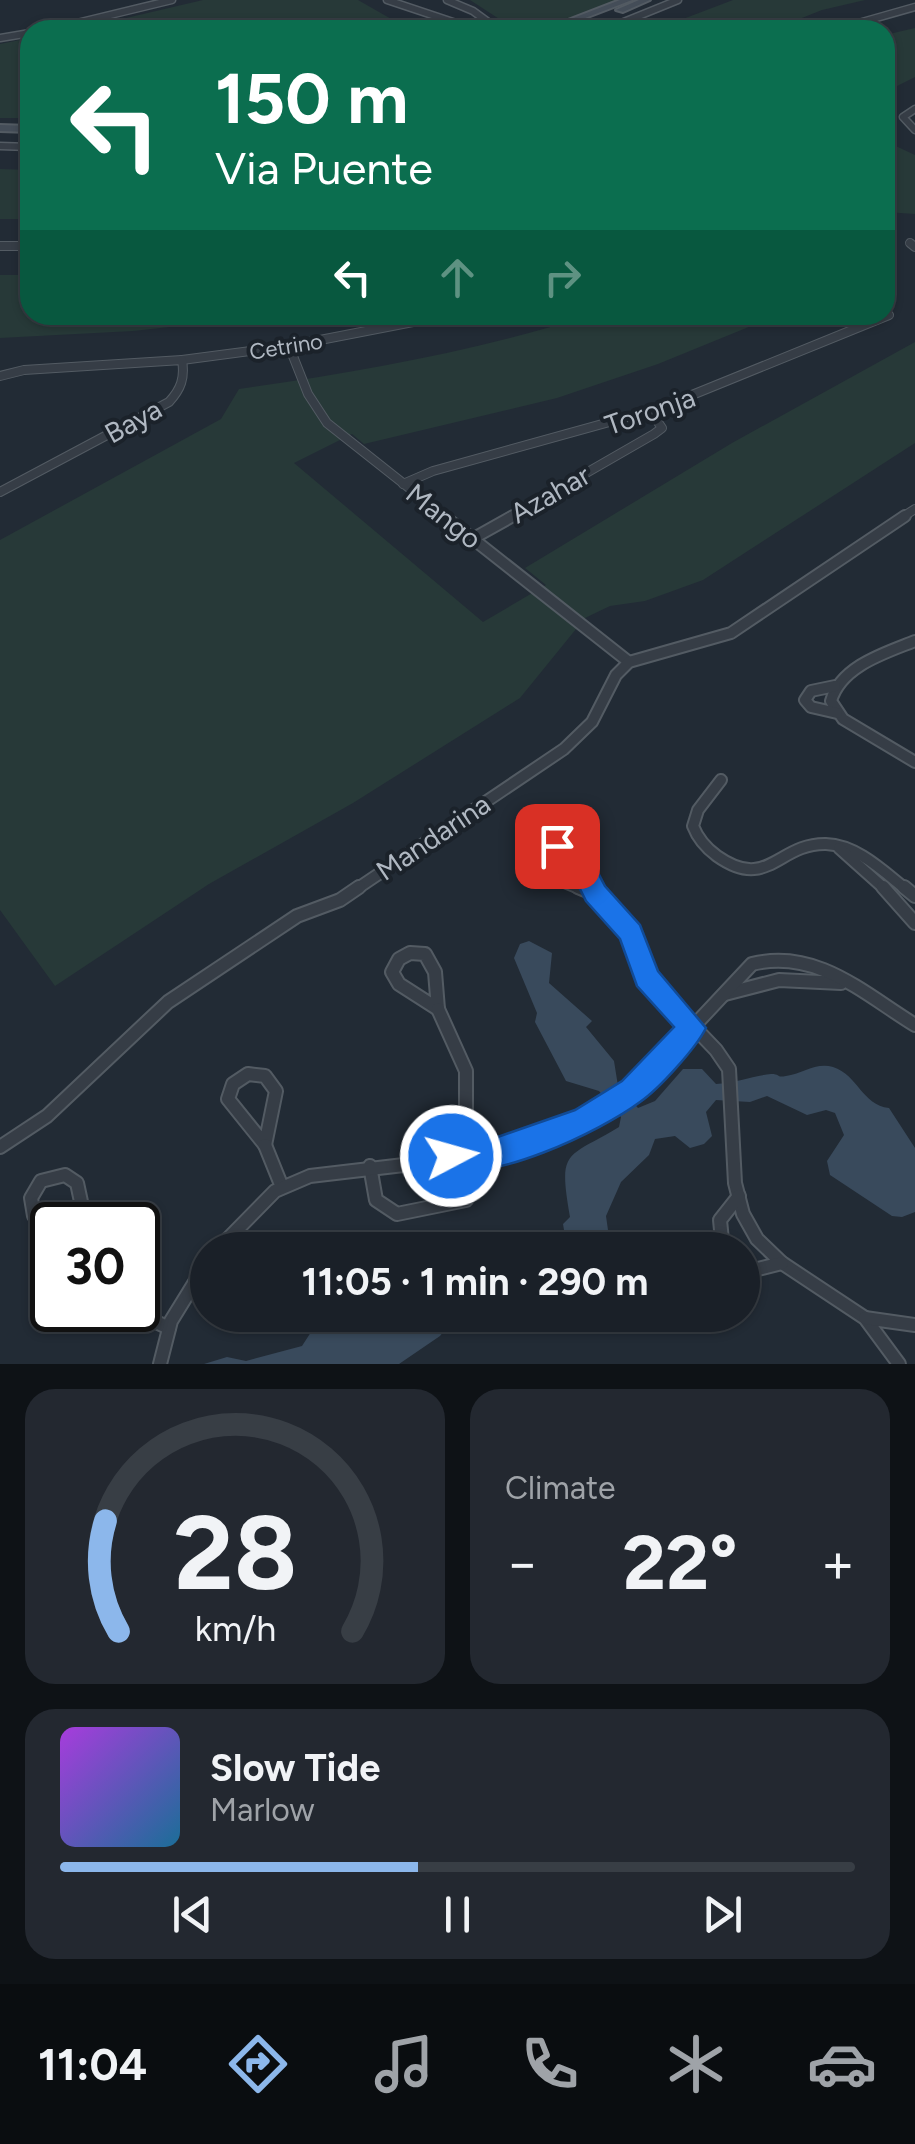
<!DOCTYPE html>
<html lang="en">
<head>
<meta charset="utf-8">
<style>
	:root { --surface:#1a2028; --page:#232830; --text:#f1f3f6; --muted:#9fa3a8; --line:#383e45; --accent:#8cb7eb }
	body { margin:0; font-family:Figtree,sans-serif; background:var(--page); color:var(--text); height:100vh; display:flex; flex-direction:column; font-size:38px; white-space:nowrap }
	* { box-sizing:border-box; margin:0 }
	p { font-size:32px; color:var(--muted) }
	.icon { flex:none; width:55px; height:55px; fill:none; stroke:currentColor; stroke-width:2; stroke-linecap:round; stroke-linejoin:round }
	.map { position:relative; height:1364px; overflow:hidden }
	.panel { display:flex; flex-direction:column; gap:25px; padding:25px; background:#0e1216; flex:1 }
	.panel>* { flex:none }
	.guide { position:absolute; left:20px; top:20px; width:875px; height:305px; border-radius:30px; box-shadow:0 2px 8px #0004,0 0 0 2px var(--line); background:#0b6e4f; color:#fff; overflow:hidden }
	.speed { position:absolute; left:30px; top:1202px; display:flex; gap:20px; font-size:50px; font-weight:700; text-align:center }
	.speed>* { display:grid; place-content:center; width:130px; height:130px; border-radius:50%; background:var(--surface); box-shadow:0 2px 8px #0004,0 0 0 2px var(--line); line-height:1 }
	.speed .limit { border:5px solid #111; border-radius:15px; background:#fff; color:#111 }
	.pin { position:absolute; display:grid; place-items:center; width:85px; height:85px; color:#fff; margin:-42px; border-radius:20px; box-shadow:0 5px 15px #0006 }
	.me { position:absolute; width:110px; margin:-55px; rotate:84deg; stroke-linejoin:round; filter:drop-shadow(0 0 8px #0008) }
	.turn { display:flex; align-items:center; gap:35px; height:210px; padding:0 30px; font-size:45px }
	.turn .icon { width:130px; height:130px; stroke-width:2.5 }
	.turn b { display:block; font-size:70px; line-height:85px }
	.lanes { display:flex; align-items:center; height:95px; padding:0 30px; background:#0003; justify-content:center; gap:50px; direction:ltr }
	.lanes .off { opacity:.35 }
	.big { font-size:75px; font-weight:700; line-height:1.1 }
	.panel .widget { flex:1; display:flex; flex-direction:column; justify-content:center; gap:15px; min-width:0; padding:0 35px; border-radius:30px; background:var(--page) }
	.panel .dial { align-items:center; gap:0 }
	.dial svg { height:260px; overflow:visible; fill:none; stroke:var(--line); stroke-width:7; stroke-linecap:round; text-anchor:middle }
	.dial text { fill:var(--text); stroke:none }
	.song { display:flex; align-items:center; gap:30px }
	.cover { width:120px; height:120px; border-radius:15px; background:linear-gradient(135deg,hsl(280 70% 55%),hsl(200 70% 35%)) }
	.played { height:10px; border-radius:5px; background:linear-gradient(90deg,var(--accent) 45%,var(--line) 45%) }
	.keys { display:flex; justify-content:space-around; direction:ltr }
	.heat { display:flex; justify-content:space-between; align-items:center; font-size:55px; direction:ltr }
	.panel .tiles { flex:1; display:grid; gap:25px; grid-template-columns:1fr 1fr }
	.widget:last-child { grid-column:span 2 }
	.trip { position:absolute; left:190px; top:1232px; width:570px; height:100px; border-radius:50px; background:var(--surface); box-shadow:0 2px 8px #0004,0 0 0 2px var(--line); font-weight:700; line-height:100px; text-align:center }
	.menu { display:flex; height:160px; justify-content:space-around; align-items:center; background:#0a0d10; color:var(--muted) }
	.menu .icon { width:70px; height:70px }
	.menu .selected { color:var(--accent) }
	.menu b { font-size:45px; color:var(--text) }
	.map>svg:first-child { display:block }
	.green { fill:#273938 }
	.water { fill:#394a5c }
	.lines { fill:none; stroke-linecap:round; stroke-linejoin:round }
	.street-far3-casing { stroke:#535b63; stroke-width:9 }
	.street-far2-casing { stroke:#535b63; stroke-width:10 }
	.street-far1-casing { stroke:#535b63; stroke-width:14 }
	.street-casing { stroke:#535b63; stroke-width:16 }
	.secondary-casing { stroke:#535b63; stroke-width:4 }
	.street-far3 { stroke:#363d46; stroke-width:6 }
	.street-far2 { stroke:#363d46; stroke-width:8 }
	.street-far1 { stroke:#363d46; stroke-width:10 }
	.street { stroke:#363d46; stroke-width:12 }
	.secondary { fill:#444d58; fill-rule:evenodd }
	.route { fill:#1a73e8; stroke:#114b97; stroke-width:2.5 }
	.labels { text-anchor:middle; stroke-width:8; stroke-linejoin:round; paint-order:stroke }
	.far-street-label { font-size:22px; fill:#b0b8c2; stroke:#1b222a }
	.street-label { font-size:28px; fill:#b0b8c2; stroke:#1b222a }
</style>
</head>
<body>
<div class="map">
<svg width="915" height="1364" viewBox="0 0 915 1364">
	<rect width="100%" height="100%" fill="#222b35"/>
	<g class="green">
		<path d="M203,0H358L393,20L424,19L464,30H75Z"/>
		<path d="M470,0H620L539,30H516Z"/>
		<path d="M733,0H865L822,10L772,30H654Z"/>
		<path d="M915,28V77L885,92V35Z"/>
		<path d="M30,38V118H0V44Z"/>
		<path d="M885,141L915,155V214L885,212Z"/>
		<path d="M0,169L30,170V219H0Z"/>
		<path d="M0,275H30V315H278L133,331L0,338Z"/>
		<path d="M591,315H778L658,364L557,398L364,444L352,434L294,463L483,622L546,585L525,568L732,443L915,342V443L703,580L645,601L610,606L585,618L520,698L353,803L209,884L55,986L0,910V540L221,419L239,389C359,372 476,351 591,315Z"/>
	</g>
	<g class="water">
		<path d="M529,941L552,953L549,983L592,1021L586,1027L614,1061L618,1086L638,1108L655,1101L683,1069H702L716,1084C734,1083 757,1075 771,1074C781,1074 776,1078 786,1076C802,1074 816,1062 833,1067C858,1075 862,1105 889,1108L915,1148V1212L902,1217L892,1216L830,1175L827,1161L844,1135L835,1113L826,1110L807,1115L767,1096L750,1102L716,1100L706,1112L712,1136L704,1144L690,1148L675,1136L655,1139L649,1155L621,1182L606,1216L608,1230L602,1244L605,1250H558L566,1242L563,1224L570,1217C558,1148 566,1159 619,1127L621,1117L599,1091L566,1081L535,1022L537,1013L514,958L520,944Z"/>
		<path d="M322,1315H457L440,1336L399,1364H204L227,1357L246,1361L302,1346Z"/>
	</g>
	<g class="lines">
		<defs>
			<g id="street-far3">
				<path d="M387,0L477,30"/>
				<path d="M447,0L473,11L499,30"/>
				<path d="M48,30L172,0"/>
				<path d="M604,30L678,0"/>
				<path d="M834,30L915,7"/>
				<path d="M0,38L30,33"/>
				<path d="M915,109L903,117L915,130"/>
				<path d="M0,146L30,147"/>
			</g>
			<g id="street-far2">
				<path d="M910,243L915,247"/>
				<path d="M0,246H30"/>
				<path d="M289,346L308,394L327,423L447,518"/>
				<path d="M182,360L289,346L449,315"/>
				<path d="M0,376L24,370L182,360C185,378 181,389 169,402L0,492"/>
				<path d="M403,484L433,471L660,408L889,315"/>
				<path d="M508,518L654,434L662,428L651,412"/>
				<path d="M901,518L915,509"/>
			</g>
			<g id="street-far1">
				<path d="M444,516L629,662"/>
				<path d="M472,539L513,516"/>
				<path d="M915,641C885,653 841,666 831,701L843,719L915,762"/>
				<path d="M835,686L811,691L805,700L811,707L837,713"/>
				<path d="M721,780L698,810L693,826C698,839 706,848 717,856C768,892 778,843 826,844C857,845 883,871 907,890"/>
				<path d="M839,848L886,890"/>
				<path d="M355,890L564,749L592,722L616,675L629,662L731,633L905,516"/>
				<path d="M584,890L545,874L540,863L544,851L563,845L577,857L593,890"/>
			</g>
			<g id="street">
				<path d="M578,887L595,894"/>
				<path d="M592,887L595,894"/>
				<path d="M883,887L915,923"/>
				<path d="M904,887L915,896"/>
				<path d="M595,894L631,933L647,978L716,1050L729,1069L735,1183L743,1214L757,1239L782,1263L865,1318L899,1364"/>
				<path d="M410,953L425,954L435,972L438,1009L399,984L392,972L399,959Z"/>
				<path d="M725,994L779,980L841,983"/>
				<path d="M438,1009L466,1071V1156"/>
				<path d="M248,1074L265,1076L276,1091L265,1145L228,1099L233,1084Z"/>
				<path d="M265,1145L282,1187"/>
				<path d="M0,1147L47,1116L168,1002L297,916L340,900L359,887"/>
				<path d="M370,1166L376,1200L397,1214L466,1200L479,1181L478,1155"/>
				<path d="M52,1227L34,1216L31,1198L41,1181L65,1175L77,1183L86,1225"/>
				<path d="M217,1250L275,1191L310,1176L489,1155L584,1121L633,1091L752,964C816,948 863,993 915,1025"/>
				<path d="M723,1250L720,1220L739,1196"/>
				<path d="M742,1268L754,1270L782,1263"/>
				<path d="M130,1310L169,1328"/>
				<path d="M865,1318L915,1325"/>
				<path d="M160,1364L171,1321L208,1261"/>
			</g>
			<g id="secondary">
				<path d="M620,0H632L554,30H542Z"/>
				<path d="M639,0H650L623,12L616,10Z"/>
				<path d="M0,125L30,126V132L0,131Z"/>
			</g>
		</defs>
		<use href="#street-far3" class="street-far3-casing"/>
		<use href="#street-far2" class="street-far2-casing"/>
		<use href="#street-far1" class="street-far1-casing"/>
		<use href="#street" class="street-casing"/>
		<use href="#secondary" class="secondary-casing"/>
		<use href="#street-far3" class="street-far3"/>
		<use href="#street-far2" class="street-far2"/>
		<use href="#street-far1" class="street-far1"/>
		<use href="#street" class="street"/>
		<use href="#secondary" class="secondary"/>
	</g>
	<path class="route" d="M557,835L578,841L586,850L605,886L640,925L658,971L706,1028C696,1048 659,1089 640,1102C601,1131 488,1186 441,1167L436,1156L441,1146L489,1140L575,1110L622,1081L674,1027L637,986L620,939L586,901L568,865L561,857L548,853L544,846L548,838Z"/>
	<g class="labels">
		<g class="far-street-label">
			<text transform="translate(286 346) rotate(-9)" y="8">Cetrino</text>
		</g>
		<g class="street-label">
			<text transform="translate(650 411) rotate(-19)" y="10">Toronja</text>
			<text transform="translate(133 421) rotate(-29)" y="10">Baya</text>
			<text transform="translate(550 494) rotate(-30)" y="10">Azahar</text>
			<text transform="translate(444 516) rotate(38)" y="10">Mango</text>
			<text transform="translate(433 837) rotate(-34)" y="10">Mandarina</text>
		</g>
	</g>
</svg>
<div class="speed"><div class="limit">30</div></div>
<div class="pin" style="left:557px;top:846px;background:#d93025"><svg class="icon" aria-label="arrive" viewBox="0 0 24 24"><path d="M6 21V4h12l-3 4 3 4H6"/></svg></div>
<svg class="me" style="left:451px;top:1156px" viewBox="-20 -20 40 40"><circle r="17" fill="#1a73e8" stroke="#fff" stroke-width="3"/><path d="M0-11L8 9 0 5-8 9z" fill="#fff"/></svg>
<div class="trip">11:05 · 1 min · 290 m</div>
<div class="guide">
<div class="turn"><svg class="icon" aria-label="left" viewBox="0 0 24 24"><path d="M17 20v-9H6M10 6l-5 5 5 5"/></svg><div><b>150 m</b>Via Puente</div></div>
<div class="lanes"><svg class="icon" aria-label="left" viewBox="0 0 24 24"><path d="M17 20v-9H6M10 6l-5 5 5 5"/></svg><svg class="icon off" aria-label="ahead" viewBox="0 0 24 24"><path d="M12 20V5M6 11l6-6 6 6"/></svg><svg class="icon off" aria-label="right" viewBox="0 0 24 24"><path d="M7 20v-9h11M14 6l5 5-5 5"/></svg></div>
</div>
</div>
<section class="panel">
<div class="tiles">
<div class="widget dial"><svg viewBox="0 0 100 80">
<path d="M14 69A42 42 0 1 1 86 69"/>
<path d="M14 69A42 42 0 0 1 10 35" stroke="#8cb7eb"/>
<text x="50" y="56" font-size="32" font-weight="700">28</text>
<text x="50" y="72" font-size="11">km/h</text>
</svg></div>
<div class="widget"><p>Climate</p>
<div class="heat"><a>−</a><b class="big">22°</b><a>+</a></div>
</div>
<div class="widget">
<div class="song"><i class="cover"></i><div><b>Slow Tide</b><p>Marlow</p></div></div>
<div class="played"></div>
<div class="keys"><svg class="icon" aria-label="previous" viewBox="0 0 24 24"><path d="M18 5L8 12l10 7zM5 5v14"/></svg><svg class="icon" aria-label="pause" viewBox="0 0 24 24"><path d="M8 5v14M16 5v14"/></svg><svg class="icon" aria-label="next" viewBox="0 0 24 24"><path d="M6 5l10 7-10 7zM19 5v14"/></svg></div>
</div>
</div>
</section>
<nav class="menu">
<b>11:04</b>
<svg class="icon selected" aria-label="directions" viewBox="0 0 24 24"><path d="M12 3l9 9-9 9-9-9zM9 14v-3h6M13 9l2 2-2 2"/></svg>
<svg class="icon" aria-label="music" viewBox="0 0 24 24"><path d="M9 18V5l10-2v13"/><circle cx="6" cy="18" r="3"/><circle cx="16" cy="16" r="3"/></svg>
<svg class="icon" aria-label="phone" viewBox="0 0 24 24"><path d="M5 4h4l2 5-3 2q2 4 5 5l2-3 5 2v4C11 20 4 13 5 4z"/></svg>
<svg class="icon" aria-label="climate" viewBox="0 0 24 24"><path d="M12 3v18M4 7l16 10M4 17L20 7"/></svg>
<svg class="icon" aria-label="car" viewBox="0 0 24 24"><path d="M5 17H2v-5l4-1 3-4h7l3 4 3 1v5h-3M9 17h6M6 11h13"/><circle cx="7" cy="17" r="2"/><circle cx="17" cy="17" r="2"/></svg>
</nav>
</body>
</html>
